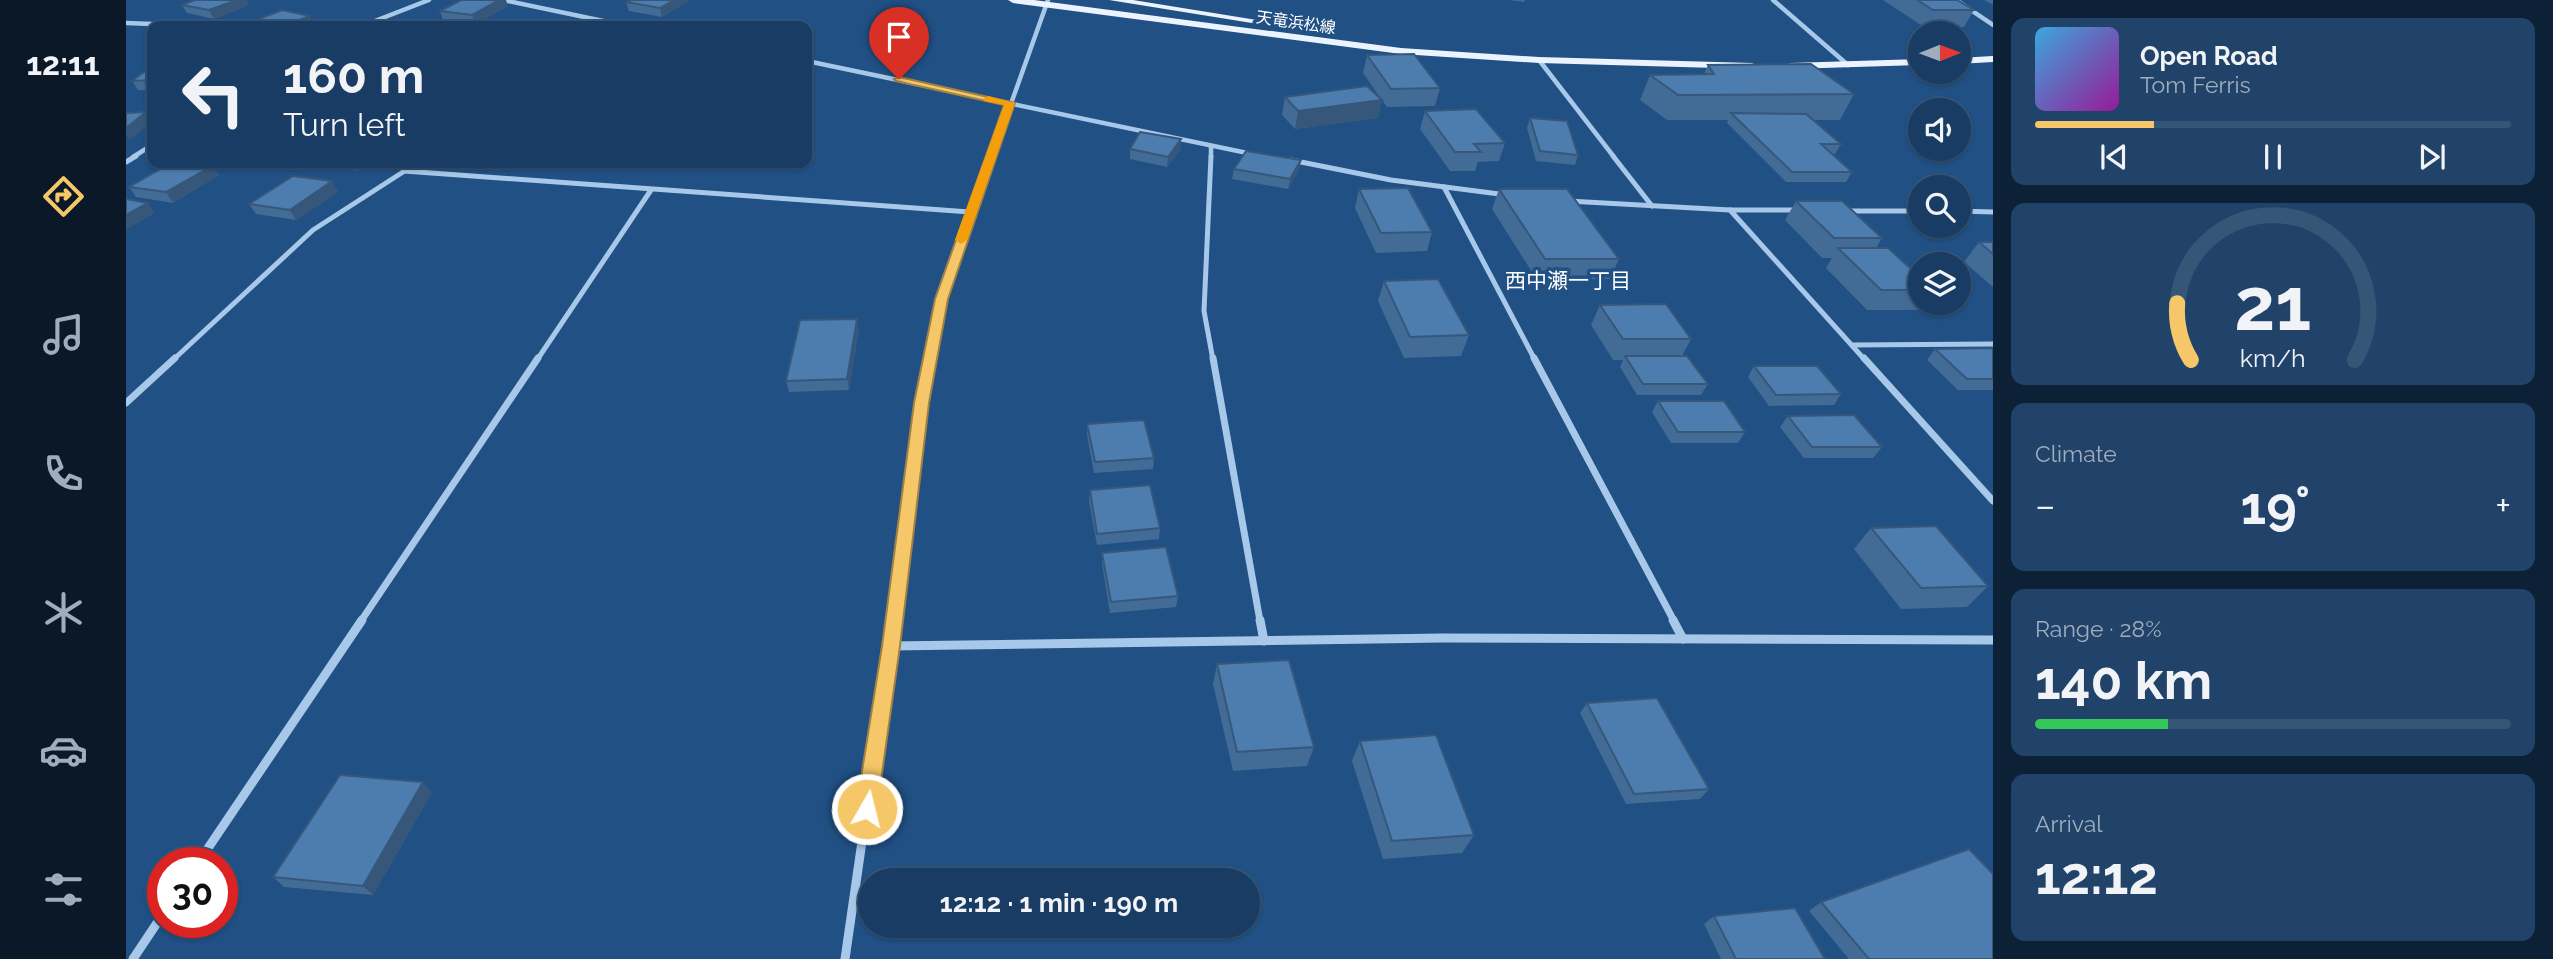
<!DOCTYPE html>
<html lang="en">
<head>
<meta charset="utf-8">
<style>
	:root { --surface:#183c63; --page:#214369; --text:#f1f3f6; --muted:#9fadbe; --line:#365678; --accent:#f6c768 }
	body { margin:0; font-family:Raleway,"Noto Sans JP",sans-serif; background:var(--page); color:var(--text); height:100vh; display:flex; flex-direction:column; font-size:26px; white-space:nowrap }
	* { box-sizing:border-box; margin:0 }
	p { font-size:23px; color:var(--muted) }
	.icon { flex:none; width:38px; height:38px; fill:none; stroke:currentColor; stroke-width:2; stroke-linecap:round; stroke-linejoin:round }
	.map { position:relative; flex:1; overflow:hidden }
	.drawer { display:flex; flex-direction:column; gap:18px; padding:18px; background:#0d2136; width:560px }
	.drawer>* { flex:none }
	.hud { position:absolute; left:21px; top:21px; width:665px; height:147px; border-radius:14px; box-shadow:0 2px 5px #0004,0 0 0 2px var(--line); background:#183c63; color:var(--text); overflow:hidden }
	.needle { width:46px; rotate:89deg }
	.controls { position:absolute; left:1782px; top:21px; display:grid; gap:14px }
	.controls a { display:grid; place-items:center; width:63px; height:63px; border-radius:50%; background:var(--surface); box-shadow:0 2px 5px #0004,0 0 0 2px var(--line); font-size:35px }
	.speed { position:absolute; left:21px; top:847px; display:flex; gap:14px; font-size:35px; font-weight:700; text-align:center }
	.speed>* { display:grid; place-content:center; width:91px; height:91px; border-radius:50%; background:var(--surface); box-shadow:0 2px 5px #0004,0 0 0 2px var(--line); line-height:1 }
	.speed .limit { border:10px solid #d22; background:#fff; color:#111 }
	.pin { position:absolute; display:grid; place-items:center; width:60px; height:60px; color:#fff; margin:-72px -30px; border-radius:50% 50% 50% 0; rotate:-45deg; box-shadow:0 0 7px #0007 }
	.pin .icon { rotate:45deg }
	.me { position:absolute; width:77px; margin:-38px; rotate:8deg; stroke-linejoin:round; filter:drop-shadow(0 0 5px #0008) }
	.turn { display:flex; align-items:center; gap:24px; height:147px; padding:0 21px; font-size:32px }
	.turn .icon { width:91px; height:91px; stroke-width:2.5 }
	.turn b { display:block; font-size:49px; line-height:60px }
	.big { font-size:52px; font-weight:700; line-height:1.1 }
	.drawer .widget { flex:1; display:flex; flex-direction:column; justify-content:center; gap:10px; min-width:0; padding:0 24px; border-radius:14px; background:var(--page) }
	.drawer .dial { align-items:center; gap:0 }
	.dial svg { height:182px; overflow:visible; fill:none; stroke:var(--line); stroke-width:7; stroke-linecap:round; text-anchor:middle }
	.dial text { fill:var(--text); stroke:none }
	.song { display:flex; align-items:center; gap:21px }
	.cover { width:84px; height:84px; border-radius:10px; background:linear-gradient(135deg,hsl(200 70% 55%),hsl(300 70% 35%)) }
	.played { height:7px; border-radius:4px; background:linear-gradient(90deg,var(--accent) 25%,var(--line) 25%) }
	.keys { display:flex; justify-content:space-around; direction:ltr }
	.heat { display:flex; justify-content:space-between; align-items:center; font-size:38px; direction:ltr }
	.charge { height:10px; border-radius:5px; background:linear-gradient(90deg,#34c759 28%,var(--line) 0) }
	.trip { position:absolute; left:732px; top:868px; width:402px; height:70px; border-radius:35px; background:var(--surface); box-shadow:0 2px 5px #0004,0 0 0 2px var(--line); font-weight:700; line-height:70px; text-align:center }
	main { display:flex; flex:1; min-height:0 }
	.dock { display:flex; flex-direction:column; width:126px; justify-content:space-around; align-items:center; background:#0a1828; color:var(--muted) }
	.dock .icon { width:49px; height:49px }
	.dock .current { color:var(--accent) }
	.dock b { font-size:32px; color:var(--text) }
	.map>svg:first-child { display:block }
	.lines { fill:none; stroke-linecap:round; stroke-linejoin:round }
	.minor-far3 { stroke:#a8c8e9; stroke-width:4.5 }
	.minor-far2 { stroke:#a8c8e9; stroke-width:5 }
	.minor-far1 { stroke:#a8c8e9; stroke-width:7 }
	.minor { stroke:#a8c8e9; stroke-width:9 }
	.primary { fill:#ebf3fe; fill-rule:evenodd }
	.wall { fill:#426b96 }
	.shaded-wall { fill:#36577a }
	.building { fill:#4d7cae; stroke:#36577a; stroke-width:2 }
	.route { fill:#f6c768; stroke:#a08144; stroke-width:2 }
	.slow { fill:#f59e0b }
	.labels { text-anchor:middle; stroke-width:7; stroke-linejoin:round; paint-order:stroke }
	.far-street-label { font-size:16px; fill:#fff; stroke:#205084 }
	.neighbourhood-label { font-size:21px; fill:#fff; stroke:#205084 }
</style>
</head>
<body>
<main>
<nav class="dock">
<b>12:11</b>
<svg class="icon current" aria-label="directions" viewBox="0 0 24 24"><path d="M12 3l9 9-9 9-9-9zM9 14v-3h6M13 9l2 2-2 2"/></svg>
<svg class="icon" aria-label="music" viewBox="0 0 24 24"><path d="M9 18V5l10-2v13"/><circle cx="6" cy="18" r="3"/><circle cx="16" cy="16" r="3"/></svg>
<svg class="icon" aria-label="phone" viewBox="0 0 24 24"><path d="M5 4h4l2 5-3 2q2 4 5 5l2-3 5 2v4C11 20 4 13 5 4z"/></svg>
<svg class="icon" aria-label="climate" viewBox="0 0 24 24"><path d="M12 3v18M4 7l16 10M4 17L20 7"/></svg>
<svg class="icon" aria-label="car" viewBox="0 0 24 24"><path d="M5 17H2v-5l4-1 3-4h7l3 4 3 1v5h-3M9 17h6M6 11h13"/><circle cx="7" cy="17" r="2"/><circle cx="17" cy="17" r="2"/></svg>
<svg class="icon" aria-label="filters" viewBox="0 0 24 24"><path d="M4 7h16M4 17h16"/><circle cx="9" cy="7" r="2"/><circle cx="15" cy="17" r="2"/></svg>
</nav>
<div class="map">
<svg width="1867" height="959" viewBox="0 0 1867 959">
	<rect width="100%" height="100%" fill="#205084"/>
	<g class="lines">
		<g class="minor-far3">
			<path d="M377,0L501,26"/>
			<path d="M1647,0L1722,65"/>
			<path d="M1830,0L1867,25"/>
			<path d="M0,23L79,26"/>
			<path d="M236,26L303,0"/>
			<path d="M1413,60L1488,157"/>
			<path d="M681,61L1126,154"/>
			<path d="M7,157L26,145"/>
			<path d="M866,157L922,0"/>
			<path d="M1085,157V147"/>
		</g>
		<g class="minor-far2">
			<path d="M1085,156L1078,311L1087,360"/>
			<path d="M1487,156L1526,206"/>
			<path d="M1165,160L1265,180L1381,195"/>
			<path d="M0,162L10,156"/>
			<path d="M278,171L844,212"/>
			<path d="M1318,187L1409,360"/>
			<path d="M1442,201L1604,210H1675"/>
			<path d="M1604,210L1739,360"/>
			<path d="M1718,211H1794"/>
			<path d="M1832,211L1867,212"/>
			<path d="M1726,345L1867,344"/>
			<path d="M47,360L187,230L291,163"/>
			<path d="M411,360L525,190"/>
			<path d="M803,360L815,299L866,156"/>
		</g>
		<g class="minor-far1">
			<path d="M1087,358L1134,621"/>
			<path d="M1408,358L1548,621"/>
			<path d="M1738,358L1867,501"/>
			<path d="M0,403L49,358"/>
			<path d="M235,621L412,358"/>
			<path d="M768,621L795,403L804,358"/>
		</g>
		<g class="minor">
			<path d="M1134,620L1138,641"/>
			<path d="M1547,620L1557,639"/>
			<path d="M765,646L1317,638L1867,640"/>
			<path d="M72,863L236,620"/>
			<path d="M7,959L37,914"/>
			<path d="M719,959L768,620"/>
		</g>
		<g class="primary">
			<path d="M882,0H908L1275,48L1413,57L1626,63L1631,66L1626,69L1413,63L1275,54L887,3Z"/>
			<path d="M983,0H1007L1137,21L1132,24Z"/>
			<path d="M1867,56V62L1832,64V58Z"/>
			<path d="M1794,59V65L1664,69L1659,66L1664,63Z"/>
		</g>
	</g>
	<g class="wall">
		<path d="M69,0H120L123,5L88,19L61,13L56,5Z"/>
		<path d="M564,0L536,17L503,11L500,2Z"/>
		<path d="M1383,0H1399L1398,2Z"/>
		<path d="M1757,0H1831L1848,10L1838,27H1798Z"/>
		<path d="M1858,0H1867V5Z"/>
		<path d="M382,6L349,24L317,20L314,11Z"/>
		<path d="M1241,55L1314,88L1309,106L1261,107L1256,100L1252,118L1169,129L1156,115L1159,97L1255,99L1237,73Z"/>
		<path d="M1582,65L1728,94L1714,120H1687L1715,144L1709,154H1706L1726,172L1720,182H1660L1601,123L1602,120H1541L1514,100L1524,75L1578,74Z"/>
		<path d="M26,66V90H12L6,81Z"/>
		<path d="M1299,111L1379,143L1373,161L1352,162L1349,171H1324L1294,129Z"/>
		<path d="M1404,118L1452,155L1449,165L1410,161L1401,128Z"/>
		<path d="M1004,149H1055L1041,167L1004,159Z"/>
		<path d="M193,163H244L232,171L195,166Z"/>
		<path d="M86,166L93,175L47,203L10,197L3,187Z"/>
		<path d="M1108,169L1173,170L1162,189L1106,179Z"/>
		<path d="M206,181L212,192L170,220L130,214L123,204Z"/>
		<path d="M1233,189L1306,232L1301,251L1250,253L1229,208Z"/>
		<path d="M1373,189L1493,259L1484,279L1411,280L1366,209Z"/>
		<path d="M1670,201L1756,238L1750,248L1794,277V303H1798L1792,310H1741L1700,268L1706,258H1696L1659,220Z"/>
		<path d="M1853,242H1867V287L1838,262Z"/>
		<path d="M1258,281L1343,335L1335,356L1278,358L1252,301Z"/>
		<path d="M1474,305L1565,339L1556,356L1582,384L1575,395H1511L1494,367L1497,360H1487L1465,325Z"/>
		<path d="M733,329L723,390L663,392L660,381Z"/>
		<path d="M1867,348V390H1832L1801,360L1809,349Z"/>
		<path d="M1628,366L1715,394L1708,405L1643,406L1622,377Z"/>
		<path d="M1532,401L1619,432L1612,443H1545L1526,412Z"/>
		<path d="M1662,416L1756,447L1747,458H1678L1654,427Z"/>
		<path d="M961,424L1028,458L1027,469L968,473L961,435Z"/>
		<path d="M964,490L1034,528L1033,539L971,545L963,501Z"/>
		<path d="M1745,528L1862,586L1841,607L1775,609L1728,549Z"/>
		<path d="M976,553L1052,596L1050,607L984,613L976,564Z"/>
		<path d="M1091,664L1188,747L1181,766L1107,771L1087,684Z"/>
		<path d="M1461,703L1583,789L1574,799L1500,804L1454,713Z"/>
		<path d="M1234,741L1348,835L1336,853L1257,859L1226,761Z"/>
		<path d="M306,792L247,895L158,887L147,877Z"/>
		<path d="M1695,902L1867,959H1723L1683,911Z"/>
		<path d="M1588,916L1699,959H1595L1578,924Z"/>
	</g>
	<g class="shaded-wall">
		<path d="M111,0H120L123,5L88,19L83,10Z"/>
		<path d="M373,0H380L382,6L349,24L346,15Z"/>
		<path d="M548,0H564L536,17L534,8Z"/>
		<path d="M184,16L188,24L183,26H157Z"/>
		<path d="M1256,100L1252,118L1169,129L1172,111Z"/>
		<path d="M20,112L26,122L3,140L0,135V128Z"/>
		<path d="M1055,139V149L1041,167L1042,157Z"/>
		<path d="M1175,160L1173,170L1162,189L1164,179Z"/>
		<path d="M228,163H244L232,171Z"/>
		<path d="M86,166L93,175L47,203L40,192Z"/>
		<path d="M206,181L212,192L170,220L164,210Z"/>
		<path d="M22,203L29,213L0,230V215Z"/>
		<path d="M731,319L733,329L723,390L721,379Z"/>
		<path d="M297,782L306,792L247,895L237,886Z"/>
	</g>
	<g class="building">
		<path d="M69,0H111L83,10L56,5Z"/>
		<path d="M335,0H373L346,15L314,11Z"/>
		<path d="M505,0H548L534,8L500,2Z"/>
		<path d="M1791,0H1831L1848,10H1807Z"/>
		<path d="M156,10L184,16L157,26H132L120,24Z"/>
		<path d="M304,23L329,26H297Z"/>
		<path d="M1288,54L1314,88L1265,89L1241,55Z"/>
		<path d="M1685,64L1728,94L1552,95L1524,75L1588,74L1582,65Z"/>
		<path d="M26,66V80L6,81Z"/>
		<path d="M1241,86L1256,100L1172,111L1159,97Z"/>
		<path d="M1350,109L1379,143L1348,144L1355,152H1329L1299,111Z"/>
		<path d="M20,112L0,128V113Z"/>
		<path d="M1605,113L1680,114L1715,144H1695L1726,172H1666Z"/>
		<path d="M1404,118L1441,121L1452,155L1414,151Z"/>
		<path d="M1014,132L1055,139L1042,157L1004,149Z"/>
		<path d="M1120,151L1175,160L1164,179L1108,169Z"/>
		<path d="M45,163H68L86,166L40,192L3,187Z"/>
		<path d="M167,176L206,181L164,210L123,204Z"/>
		<path d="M1282,188L1306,232L1255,233L1233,189Z"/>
		<path d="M1373,189H1441L1493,259H1419Z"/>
		<path d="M0,199L22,203L0,215Z"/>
		<path d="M1670,201H1716L1756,238H1708Z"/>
		<path d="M1853,242H1867V254Z"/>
		<path d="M1712,248H1762L1794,277V290H1755Z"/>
		<path d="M1312,279L1343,335L1284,337L1258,281Z"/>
		<path d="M1540,304L1565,339H1497L1474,305Z"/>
		<path d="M731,319L721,379L660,381L674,320Z"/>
		<path d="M1867,348V379H1841L1809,349Z"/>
		<path d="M1499,356H1561L1582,384H1517Z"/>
		<path d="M1628,366H1691L1715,394L1650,395Z"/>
		<path d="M1532,401H1598L1619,432H1552Z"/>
		<path d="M1728,415L1756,447H1686L1662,416Z"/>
		<path d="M1018,420L1028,458L969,462L961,424Z"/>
		<path d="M1024,485L1034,528L971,534L964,490Z"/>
		<path d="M1810,526L1862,586L1795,588L1745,528Z"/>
		<path d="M1040,547L1052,596L985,602L976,553Z"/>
		<path d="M1163,660L1188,747L1111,752L1091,664Z"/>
		<path d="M1531,698L1583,789L1508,794L1461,703Z"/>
		<path d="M1310,735L1348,835L1266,841L1234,741Z"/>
		<path d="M214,775L297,782L237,886L147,877Z"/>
		<path d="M1843,849L1867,874V959H1743L1695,902Z"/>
		<path d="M1669,908L1699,959H1610L1588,916Z"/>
	</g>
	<path class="route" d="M773,77L889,103L822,299L803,403L774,646L751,809L748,816L741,819L733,816L730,809L756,646L788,403L809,299L878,105L770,81L768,79Z"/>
	<path class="slow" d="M862,96L889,103L841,240L835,244L829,240L878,105L858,101L857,99Z"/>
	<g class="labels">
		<g class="far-street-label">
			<text transform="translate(1170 22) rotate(8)" y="6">天竜浜松線</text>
		</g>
		<g class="neighbourhood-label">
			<text x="1442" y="288">西中瀬一丁目</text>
		</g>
	</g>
</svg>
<div class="controls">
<a><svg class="needle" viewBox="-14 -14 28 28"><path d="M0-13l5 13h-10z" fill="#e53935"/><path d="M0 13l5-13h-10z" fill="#9fadbe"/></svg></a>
<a><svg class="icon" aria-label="sound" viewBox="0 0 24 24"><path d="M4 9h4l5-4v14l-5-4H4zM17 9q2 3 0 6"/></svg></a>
<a><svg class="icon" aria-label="search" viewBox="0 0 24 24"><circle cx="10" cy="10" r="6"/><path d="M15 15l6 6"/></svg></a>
<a><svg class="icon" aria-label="layers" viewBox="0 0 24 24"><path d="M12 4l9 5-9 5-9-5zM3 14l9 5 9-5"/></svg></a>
</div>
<div class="speed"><div class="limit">30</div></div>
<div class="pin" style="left:773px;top:79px;background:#d93025"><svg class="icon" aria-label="arrive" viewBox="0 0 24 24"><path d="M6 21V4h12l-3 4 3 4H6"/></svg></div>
<svg class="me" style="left:741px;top:809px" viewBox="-20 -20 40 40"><circle r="17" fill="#f6c768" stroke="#fff" stroke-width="3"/><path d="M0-11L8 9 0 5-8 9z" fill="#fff"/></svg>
<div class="trip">12:12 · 1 min · 190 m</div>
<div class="hud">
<div class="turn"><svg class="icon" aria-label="left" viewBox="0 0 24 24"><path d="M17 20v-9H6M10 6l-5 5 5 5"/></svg><div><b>160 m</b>Turn left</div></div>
</div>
</div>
<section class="drawer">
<div class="widget">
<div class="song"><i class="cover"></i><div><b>Open Road</b><p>Tom Ferris</p></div></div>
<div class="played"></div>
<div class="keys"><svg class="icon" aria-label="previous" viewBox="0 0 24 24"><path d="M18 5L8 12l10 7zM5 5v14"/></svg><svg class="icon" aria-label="pause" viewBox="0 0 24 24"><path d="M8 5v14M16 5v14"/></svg><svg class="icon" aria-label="next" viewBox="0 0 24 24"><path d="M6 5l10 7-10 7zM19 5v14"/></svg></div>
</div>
<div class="widget dial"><svg viewBox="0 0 100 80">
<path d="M14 69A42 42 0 1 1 86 69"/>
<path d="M14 69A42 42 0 0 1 8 44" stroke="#f6c768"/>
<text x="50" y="56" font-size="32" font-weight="700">21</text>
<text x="50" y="72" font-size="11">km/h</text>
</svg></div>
<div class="widget"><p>Climate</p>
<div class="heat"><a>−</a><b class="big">19°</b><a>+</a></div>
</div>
<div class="widget"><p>Range · 28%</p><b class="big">140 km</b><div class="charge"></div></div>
<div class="widget"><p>Arrival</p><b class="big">12:12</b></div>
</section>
</main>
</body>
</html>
